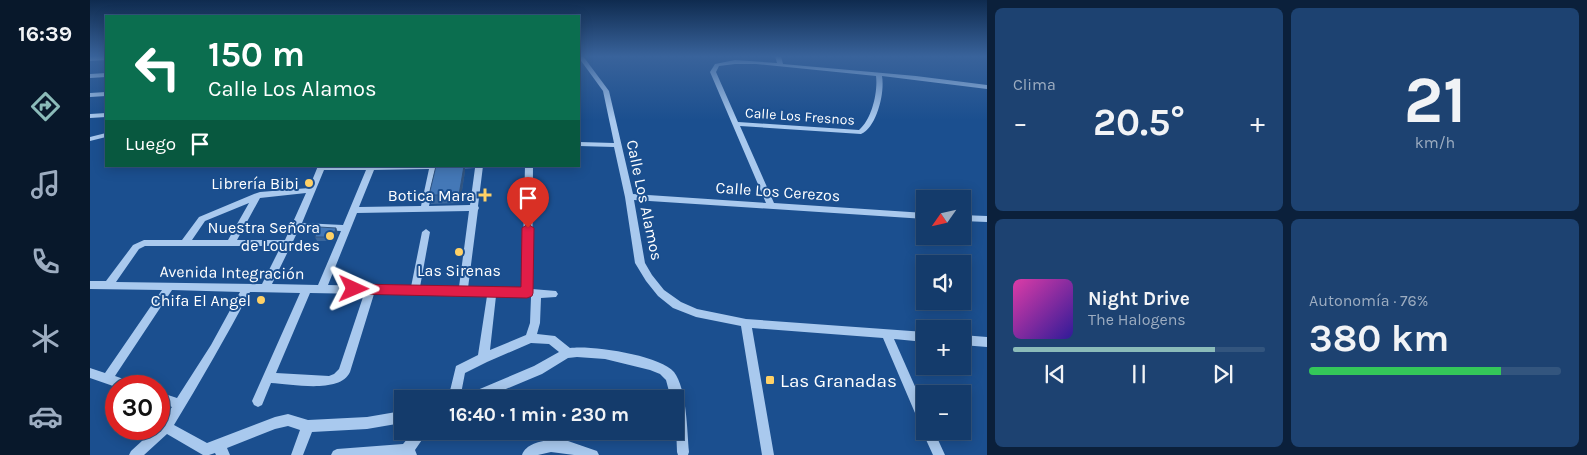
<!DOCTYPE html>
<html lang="es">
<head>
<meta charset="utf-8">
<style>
	:root { --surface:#143b6b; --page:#1d4271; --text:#f1f3f6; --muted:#9dadc1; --line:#33557e; --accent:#8bbbb9 }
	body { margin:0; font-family:Karla,sans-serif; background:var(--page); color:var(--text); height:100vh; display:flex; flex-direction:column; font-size:19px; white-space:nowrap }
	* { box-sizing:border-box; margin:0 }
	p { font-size:16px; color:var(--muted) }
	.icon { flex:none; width:28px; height:28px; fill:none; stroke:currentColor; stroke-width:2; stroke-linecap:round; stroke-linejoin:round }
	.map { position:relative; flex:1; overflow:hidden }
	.side { display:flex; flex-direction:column; gap:8px; padding:8px; background:#0b203b; width:600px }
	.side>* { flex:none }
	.hud { position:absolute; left:15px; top:15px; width:475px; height:152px; border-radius:0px; box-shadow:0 2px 12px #0003,0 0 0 1px var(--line); background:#0b6e4f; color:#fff; overflow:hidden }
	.needle { width:32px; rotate:236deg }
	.buttons { position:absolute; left:826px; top:190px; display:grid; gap:10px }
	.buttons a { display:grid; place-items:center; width:55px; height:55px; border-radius:0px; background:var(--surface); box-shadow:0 2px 12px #0003,0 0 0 1px var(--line); font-size:25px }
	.speed { position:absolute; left:15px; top:375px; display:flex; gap:10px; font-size:25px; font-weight:700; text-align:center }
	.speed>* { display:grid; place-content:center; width:65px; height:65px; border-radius:50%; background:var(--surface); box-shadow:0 2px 12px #0003,0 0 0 1px var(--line); line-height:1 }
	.speed .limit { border:8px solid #d22; background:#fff; color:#111 }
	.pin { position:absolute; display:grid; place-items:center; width:42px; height:42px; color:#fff; margin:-51px -21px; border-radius:50% 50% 50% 0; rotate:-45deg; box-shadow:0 0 5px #0007 }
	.pin .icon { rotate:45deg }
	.me { position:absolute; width:55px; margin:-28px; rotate:91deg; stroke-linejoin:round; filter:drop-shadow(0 0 4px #0008) }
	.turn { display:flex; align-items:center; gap:18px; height:105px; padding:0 20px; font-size:22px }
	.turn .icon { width:65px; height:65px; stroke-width:2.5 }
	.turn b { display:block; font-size:35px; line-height:42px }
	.then { display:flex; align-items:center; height:48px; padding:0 20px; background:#0003; gap:10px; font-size:19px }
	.big { font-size:38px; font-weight:700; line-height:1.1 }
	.side .widget { flex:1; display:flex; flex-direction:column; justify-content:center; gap:8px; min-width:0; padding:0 18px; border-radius:8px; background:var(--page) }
	.side .dial { align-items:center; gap:0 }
	.dial b { font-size:65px; line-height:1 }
	.song { display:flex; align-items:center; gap:15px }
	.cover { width:60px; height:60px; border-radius:8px; background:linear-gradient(135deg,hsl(320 70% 55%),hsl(250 70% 35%)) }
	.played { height:5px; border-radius:2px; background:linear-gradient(90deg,var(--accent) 80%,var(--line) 80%) }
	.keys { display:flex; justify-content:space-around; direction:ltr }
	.heat { display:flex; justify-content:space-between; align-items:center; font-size:28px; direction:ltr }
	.charge { height:8px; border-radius:4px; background:linear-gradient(90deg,#34c759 76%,var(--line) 0) }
	.side .tiles { flex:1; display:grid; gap:8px; grid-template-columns:repeat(2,1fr) }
	.trip { position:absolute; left:304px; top:390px; width:290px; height:50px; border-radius:0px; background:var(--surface); box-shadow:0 2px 12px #0003,0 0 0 1px var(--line); font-weight:700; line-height:50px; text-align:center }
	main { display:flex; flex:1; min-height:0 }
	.tab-bar { display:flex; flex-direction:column; width:90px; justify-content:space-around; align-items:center; background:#08182b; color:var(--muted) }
	.tab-bar .icon { width:35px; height:35px }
	.tab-bar .on { color:var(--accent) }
	.tab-bar b { font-size:22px; color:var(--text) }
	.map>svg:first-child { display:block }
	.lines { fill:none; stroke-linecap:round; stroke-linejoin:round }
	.minor { fill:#a9c9ee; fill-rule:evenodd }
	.wall { fill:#3a679d }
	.shaded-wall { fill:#305480 }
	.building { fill:#4478b7; stroke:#305480 }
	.route { fill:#e11d48; stroke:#92132f }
	.poi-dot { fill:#ffd166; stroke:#1b4f8f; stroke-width:2 }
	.labels { text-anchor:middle; stroke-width:4; stroke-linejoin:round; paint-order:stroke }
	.far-street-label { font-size:14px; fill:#fff; stroke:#1b4f8f }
	.poi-label { font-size:16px; fill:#fff; stroke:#1b4f8f; text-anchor:end }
	.street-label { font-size:16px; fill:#fff; stroke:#1b4f8f }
	.near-poi-label { font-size:19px; fill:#fff; stroke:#1b4f8f; text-anchor:start }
</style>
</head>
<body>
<main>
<nav class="tab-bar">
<b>16:39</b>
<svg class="icon on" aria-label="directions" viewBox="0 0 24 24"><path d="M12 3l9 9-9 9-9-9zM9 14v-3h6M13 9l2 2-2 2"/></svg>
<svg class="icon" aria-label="music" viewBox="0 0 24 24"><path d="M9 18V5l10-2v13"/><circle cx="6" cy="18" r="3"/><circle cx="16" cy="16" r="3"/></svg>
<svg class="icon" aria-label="phone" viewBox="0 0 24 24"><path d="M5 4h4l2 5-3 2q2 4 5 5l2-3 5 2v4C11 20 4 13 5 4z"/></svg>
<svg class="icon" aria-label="climate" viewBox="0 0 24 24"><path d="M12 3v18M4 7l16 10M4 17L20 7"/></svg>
<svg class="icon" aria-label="car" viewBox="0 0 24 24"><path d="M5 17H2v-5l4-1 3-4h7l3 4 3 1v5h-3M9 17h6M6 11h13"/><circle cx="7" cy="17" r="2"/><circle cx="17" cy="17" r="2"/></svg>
</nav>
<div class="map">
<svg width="897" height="455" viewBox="0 0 897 455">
	<rect width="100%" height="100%" fill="#1b4f8f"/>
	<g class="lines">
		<g class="minor">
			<path d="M16,56V60L0,61V57Z"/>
			<path d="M489,56H493L519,91L543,194L676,203L620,72L625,64L645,60L687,63L685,56H691L693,64L826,76L897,85V89L792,76C795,92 787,127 771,134L650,126L684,203L835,213V219L544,200L555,263L562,275L574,290L591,302L607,309L656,319L835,332V342L804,339L835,409V431H844L855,455H843L832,431L833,428L831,427L793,338L662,328L684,455H672L651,326L606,317L583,308L568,296L556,281L545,263L535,197L524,147L489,146V142L524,143L513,91L489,58ZM645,64H666L786,76C788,92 782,119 769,130L648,122L626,72L629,66Z"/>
			<path d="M16,73V77L0,78V74Z"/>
			<path d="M16,92V96L0,97V93Z"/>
			<path d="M16,113V117L0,118V114Z"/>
			<path d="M16,133V137L0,141V137Z"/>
			<path d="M228,166H393L388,206L389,208L388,210L378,288L432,289L435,166H443L442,289L466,291L468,294L466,297L451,298L450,323L447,334L465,336L480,348C501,345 570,355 584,372C597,389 597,431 599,452L598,455H588L587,452L585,399H581L576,380L570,374L560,370L515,359L487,357L478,358L452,374L392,399H375L377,395L385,391L444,366L469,352L459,344L441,343L397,362L375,373L370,399H358L366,366L388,355L397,296L284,294L260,372C250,394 202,384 181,383L172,405L168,407L164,405L162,401L210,293L160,292C136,337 110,382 84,425L117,443L185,417L198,414L218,420L277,417L312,411V423L277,429L222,432L213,455H201L210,430L198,426L185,429L137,448L140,455H126L125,453L119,455H113L77,434L54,455H39L41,451L65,429H69V425L82,407L69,402V392L87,398L121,345L150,292L82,290L25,376L42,382L44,386L26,387L0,378V368L15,373L72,290L0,289V281H16L43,245L54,240H92L109,217L164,194L170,192L219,188ZM385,168L380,205L339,206L347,169ZM339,169L331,206L269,207L284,170ZM234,170H276L253,225L212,223ZM216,193L195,240H147L170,198ZM159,203L138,240H102L115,221ZM379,211L369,287H330L340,232L336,229L332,232L321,287L238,285L267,213ZM209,229L251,231L228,285L182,284ZM55,246H191L172,284L26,282L49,249ZM220,293L274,294L249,369L244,374L239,376L186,373ZM406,296L441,297L440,323L436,335L400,350Z"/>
			<path d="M872,215L897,216V222L872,221Z"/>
			<path d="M872,335L897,337V347L872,345Z"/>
			<path d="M324,431H338L325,450L327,455H241L243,451L247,449L313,444Z"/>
			<path d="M461,440L478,441L507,451L509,455H484L461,452L448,455H432C436,444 450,441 461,440Z"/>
		</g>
	</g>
	<g class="wall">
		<path d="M346,166H375V171L370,203L341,204L339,195Z"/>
		<path d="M246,228L248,233L244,241H227L225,237Z"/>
	</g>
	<g class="shaded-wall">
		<path d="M374,166H375V171L370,203L369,195Z"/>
		<path d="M246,228L248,233L244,241L243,237Z"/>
	</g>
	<g class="building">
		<path d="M346,166H374L369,195H339Z"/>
		<path d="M229,227L246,228L243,237H225Z"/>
	</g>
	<linearGradient id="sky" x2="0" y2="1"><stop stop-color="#0f2b4f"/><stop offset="0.47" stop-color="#39639b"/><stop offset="1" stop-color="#39639b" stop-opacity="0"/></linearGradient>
	<rect width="897" height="120" fill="url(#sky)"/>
	<path class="route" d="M438,224L444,228L443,293L442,296L437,298L264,294L260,293L258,289L260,286L264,284L431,287L432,228Z"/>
	<g class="poi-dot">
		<circle cx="219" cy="183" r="5"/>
		<path d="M392.5 187.5h5v5h5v5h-5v5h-5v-5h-5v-5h5z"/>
		<circle cx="240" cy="236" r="5"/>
		<circle cx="369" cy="252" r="5"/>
		<circle cx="171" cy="300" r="5"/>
		<rect x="675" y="375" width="10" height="10" rx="2.5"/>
	</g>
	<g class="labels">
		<g class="far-street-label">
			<text transform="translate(710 116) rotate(4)" y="5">Calle Los Fresnos</text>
		</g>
		<g class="poi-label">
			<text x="209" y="189">Librería Bibi</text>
			<text x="385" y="201">Botica Mara</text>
			<text x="230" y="233">Nuestra Señora<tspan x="230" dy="18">de Lourdes</tspan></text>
			<text x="369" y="276" text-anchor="middle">Las Sirenas</text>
			<text x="161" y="306">Chifa El Angel</text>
		</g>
		<g class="street-label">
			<text transform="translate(688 191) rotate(4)" y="6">Calle Los Cerezos</text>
			<text transform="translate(555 200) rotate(78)" y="6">Calle Los Alamos</text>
			<text transform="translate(142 272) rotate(1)" y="6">Avenida Integración</text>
		</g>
		<g class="near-poi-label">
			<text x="690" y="387">Las Granadas</text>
		</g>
	</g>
</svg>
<div class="buttons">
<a><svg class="needle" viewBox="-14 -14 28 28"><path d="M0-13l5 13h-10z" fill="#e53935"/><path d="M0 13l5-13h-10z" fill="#9dadc1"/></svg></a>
<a><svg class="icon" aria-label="sound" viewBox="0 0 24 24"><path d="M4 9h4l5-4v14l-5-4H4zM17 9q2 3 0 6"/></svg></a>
<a>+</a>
<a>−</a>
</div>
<div class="speed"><div class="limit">30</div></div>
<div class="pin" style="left:438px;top:228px;background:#d93025"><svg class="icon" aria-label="arrive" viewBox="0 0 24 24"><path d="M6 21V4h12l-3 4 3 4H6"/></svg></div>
<svg class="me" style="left:264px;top:289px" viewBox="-20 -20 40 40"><path d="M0-17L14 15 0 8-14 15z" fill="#e11d48" stroke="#fff" stroke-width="4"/></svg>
<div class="trip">16:40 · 1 min · 230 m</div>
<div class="hud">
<div class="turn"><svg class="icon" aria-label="left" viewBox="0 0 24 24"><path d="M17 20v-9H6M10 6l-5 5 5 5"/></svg><div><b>150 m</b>Calle Los Alamos</div></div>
<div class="then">Luego<svg class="icon" aria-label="arrive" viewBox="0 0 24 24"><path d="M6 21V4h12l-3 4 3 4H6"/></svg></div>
</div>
</div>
<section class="side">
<div class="tiles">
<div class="widget"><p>Clima</p>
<div class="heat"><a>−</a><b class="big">20.5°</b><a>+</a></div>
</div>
<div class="widget dial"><b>21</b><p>km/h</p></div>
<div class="widget">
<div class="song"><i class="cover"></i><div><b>Night Drive</b><p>The Halogens</p></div></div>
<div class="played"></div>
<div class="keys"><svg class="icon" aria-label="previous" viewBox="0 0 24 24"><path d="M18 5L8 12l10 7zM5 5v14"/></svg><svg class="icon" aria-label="pause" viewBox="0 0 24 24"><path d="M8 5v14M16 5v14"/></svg><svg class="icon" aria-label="next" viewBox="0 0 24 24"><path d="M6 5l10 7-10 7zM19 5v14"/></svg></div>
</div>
<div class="widget"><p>Autonomía · 76%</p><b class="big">380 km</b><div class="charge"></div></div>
</div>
</section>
</main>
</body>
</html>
